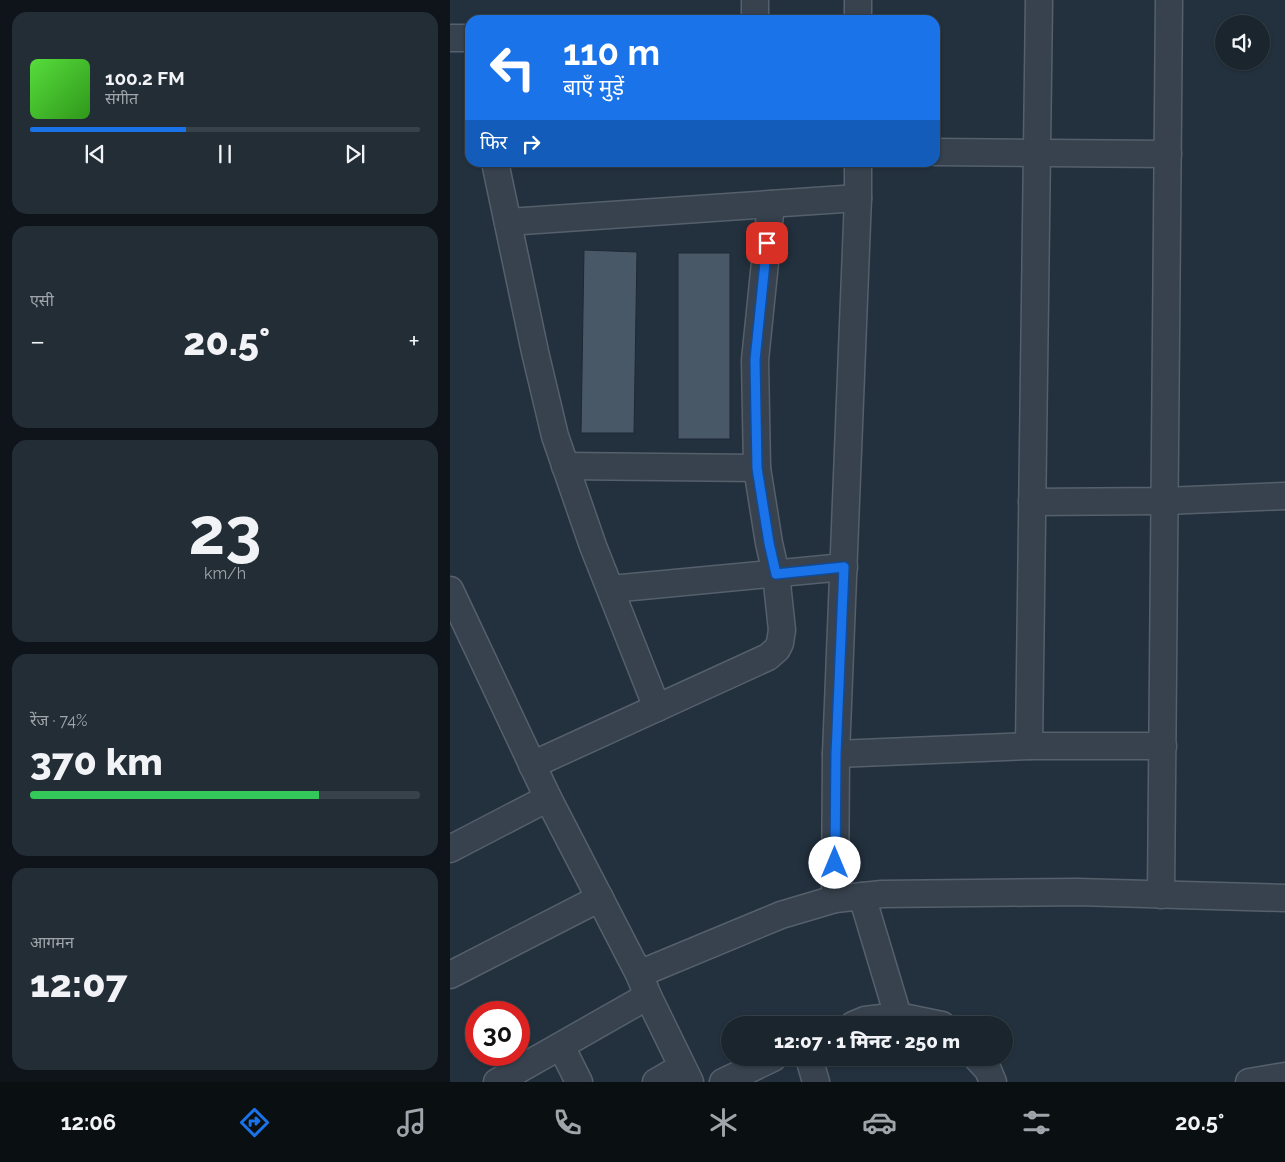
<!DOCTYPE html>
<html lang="hi">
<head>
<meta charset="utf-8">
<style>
	:root { --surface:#1a252e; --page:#232d36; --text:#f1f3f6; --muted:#9fa5aa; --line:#38424a; --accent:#1a73e8 }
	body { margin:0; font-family:Raleway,"Noto Sans Devanagari",sans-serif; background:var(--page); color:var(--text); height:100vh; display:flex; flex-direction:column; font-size:19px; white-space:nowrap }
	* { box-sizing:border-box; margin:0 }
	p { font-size:16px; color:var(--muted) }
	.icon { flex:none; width:28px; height:28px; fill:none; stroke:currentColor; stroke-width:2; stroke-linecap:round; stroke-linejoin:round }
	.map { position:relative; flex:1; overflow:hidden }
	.panel { display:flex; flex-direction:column; gap:12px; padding:12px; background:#0e1419; width:450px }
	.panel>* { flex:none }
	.hud { position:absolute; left:15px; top:15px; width:475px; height:152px; border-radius:15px; box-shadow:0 1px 4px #0004,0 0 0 1px var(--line); background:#1a73e8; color:#fff; overflow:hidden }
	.tools { position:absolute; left:765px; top:15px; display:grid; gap:10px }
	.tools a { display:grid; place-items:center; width:55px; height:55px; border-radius:50%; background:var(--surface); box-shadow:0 1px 4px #0004,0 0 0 1px var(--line); font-size:25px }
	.speed { position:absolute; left:15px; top:1001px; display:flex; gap:10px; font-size:25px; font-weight:700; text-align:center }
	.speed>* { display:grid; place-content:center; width:65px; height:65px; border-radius:50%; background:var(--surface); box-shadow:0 1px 4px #0004,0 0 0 1px var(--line); line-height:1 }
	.speed .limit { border:8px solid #d22; background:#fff; color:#111 }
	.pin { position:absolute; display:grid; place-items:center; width:42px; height:42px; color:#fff; margin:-21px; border-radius:10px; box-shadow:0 2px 8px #0006 }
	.me { position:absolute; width:55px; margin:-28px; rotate:0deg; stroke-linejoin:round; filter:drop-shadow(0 0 4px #0008) }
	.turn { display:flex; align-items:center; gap:18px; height:105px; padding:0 15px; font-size:22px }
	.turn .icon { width:65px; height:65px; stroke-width:2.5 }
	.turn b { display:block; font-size:35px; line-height:42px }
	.then { display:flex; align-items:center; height:48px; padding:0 15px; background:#0003; gap:10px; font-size:19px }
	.big { font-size:38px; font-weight:800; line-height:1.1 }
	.panel .tile { flex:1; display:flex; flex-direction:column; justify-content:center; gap:8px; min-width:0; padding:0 18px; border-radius:15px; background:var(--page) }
	.panel .dial { align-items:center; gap:0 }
	.dial b { font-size:65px; line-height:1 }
	.song { display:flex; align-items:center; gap:15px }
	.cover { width:60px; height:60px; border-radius:8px; background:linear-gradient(135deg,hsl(110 70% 55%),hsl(110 70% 35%)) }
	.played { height:5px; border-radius:2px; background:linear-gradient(90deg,var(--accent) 40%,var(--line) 40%) }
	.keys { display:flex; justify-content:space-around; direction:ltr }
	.heat { display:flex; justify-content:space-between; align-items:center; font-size:28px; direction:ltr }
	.charge { height:8px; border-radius:4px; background:linear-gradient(90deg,#34c759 74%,var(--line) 0) }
	.trip { position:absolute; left:271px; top:1016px; width:292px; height:50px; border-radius:25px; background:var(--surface); box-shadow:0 1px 4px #0004,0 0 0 1px var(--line); font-weight:800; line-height:50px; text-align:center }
	.dock { display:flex; height:80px; justify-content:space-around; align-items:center; background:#0a0f12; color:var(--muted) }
	.dock .icon { width:35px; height:35px }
	.dock .on { color:var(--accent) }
	.dock b { font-size:22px; color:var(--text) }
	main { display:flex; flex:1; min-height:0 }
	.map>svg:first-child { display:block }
	.building { fill:#485867; stroke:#1e2935 }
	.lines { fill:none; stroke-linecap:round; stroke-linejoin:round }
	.minor-casing { stroke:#55606c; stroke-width:29 }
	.minor { stroke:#37424e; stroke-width:26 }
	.route-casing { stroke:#114b97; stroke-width:12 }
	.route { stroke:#1a73e8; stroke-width:9 }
</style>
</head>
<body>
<main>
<section class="panel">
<div class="tile">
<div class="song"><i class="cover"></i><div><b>100.2 FM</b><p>संगीत</p></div></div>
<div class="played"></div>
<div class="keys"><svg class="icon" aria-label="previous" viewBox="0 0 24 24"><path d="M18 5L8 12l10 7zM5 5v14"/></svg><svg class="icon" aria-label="pause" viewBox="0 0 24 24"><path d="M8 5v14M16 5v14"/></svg><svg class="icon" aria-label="next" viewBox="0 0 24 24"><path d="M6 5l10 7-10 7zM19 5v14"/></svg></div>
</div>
<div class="tile"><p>एसी</p>
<div class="heat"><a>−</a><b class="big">20.5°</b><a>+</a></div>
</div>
<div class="tile dial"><b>23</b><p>km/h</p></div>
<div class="tile"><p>रेंज · 74%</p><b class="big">370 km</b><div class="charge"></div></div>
<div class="tile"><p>आगमन</p><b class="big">12:07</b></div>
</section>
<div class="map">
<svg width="835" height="1082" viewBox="0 0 835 1082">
	<rect width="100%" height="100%" fill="#23313e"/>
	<g class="building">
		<path d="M134,250L187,252L184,433H131Z"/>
		<rect x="228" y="253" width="52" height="186"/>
	</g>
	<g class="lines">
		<defs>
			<g id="minor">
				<path d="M305,0V20"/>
				<path d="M408,20V0"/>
				<path d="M0,38H20"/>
				<path d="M485,152L718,154"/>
				<path d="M45,162L85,352L105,436L143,546L207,708"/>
				<path d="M58,222L408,198"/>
				<path d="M115,466L307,468"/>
				<path d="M582,502L715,501L835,496"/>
				<path d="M161,589L394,567"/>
				<path d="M0,590L98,798L189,974L198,996L240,1082"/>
				<path d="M579,746L589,0"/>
				<path d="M386,754L579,746H713"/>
				<path d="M82,765L318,657L327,649L330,643L332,630L326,574L319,543L307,468L305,360L321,204"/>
				<path d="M0,849L98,798"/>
				<path d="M711,895L719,0"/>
				<path d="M412,896L448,1016"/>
				<path d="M385,899L386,754L408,198V162"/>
				<path d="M189,974L331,915L385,899L432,894L627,892L835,898"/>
				<path d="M0,975L150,898"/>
				<path d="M403,1025L415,1020L448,1016L492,1025"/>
				<path d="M111,1046L129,1082"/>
				<path d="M359,1058L366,1082"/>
				<path d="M527,1058L538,1070L543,1082"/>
				<path d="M47,1082L198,996"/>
				<path d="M206,1082L232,1067"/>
				<path d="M273,1082L323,1058"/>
				<path d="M799,1082L835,1076"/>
			</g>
		</defs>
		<use href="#minor" class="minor-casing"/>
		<use href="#minor" class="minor"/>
	</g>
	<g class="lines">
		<defs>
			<path id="route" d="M317,243L305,360L307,468L319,543L326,574L394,567L386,754L385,863"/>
		</defs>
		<use href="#route" class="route-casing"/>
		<use href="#route" class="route"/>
	</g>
</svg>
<div class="tools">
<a><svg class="icon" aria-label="sound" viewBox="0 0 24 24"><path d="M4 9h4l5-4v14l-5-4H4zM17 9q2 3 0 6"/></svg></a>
</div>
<div class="speed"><div class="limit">30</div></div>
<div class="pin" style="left:317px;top:243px;background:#d93025"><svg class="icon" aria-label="arrive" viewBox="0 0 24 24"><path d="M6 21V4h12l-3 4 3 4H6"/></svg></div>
<svg class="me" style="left:385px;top:863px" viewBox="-20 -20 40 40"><circle r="19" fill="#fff"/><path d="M0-13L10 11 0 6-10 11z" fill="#1a73e8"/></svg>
<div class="trip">12:07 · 1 मिनट · 250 m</div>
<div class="hud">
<div class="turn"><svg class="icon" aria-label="left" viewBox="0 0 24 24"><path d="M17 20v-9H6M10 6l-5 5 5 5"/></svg><div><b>110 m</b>बाएँ मुड़ें</div></div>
<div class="then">फिर<svg class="icon" aria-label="right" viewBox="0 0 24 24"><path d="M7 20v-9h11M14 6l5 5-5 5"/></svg></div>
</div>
</div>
</main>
<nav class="dock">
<b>12:06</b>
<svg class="icon on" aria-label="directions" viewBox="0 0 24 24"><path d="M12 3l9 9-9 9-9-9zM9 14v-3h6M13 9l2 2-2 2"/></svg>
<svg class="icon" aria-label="music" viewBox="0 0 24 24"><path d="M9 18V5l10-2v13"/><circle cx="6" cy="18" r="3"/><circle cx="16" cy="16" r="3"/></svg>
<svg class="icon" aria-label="phone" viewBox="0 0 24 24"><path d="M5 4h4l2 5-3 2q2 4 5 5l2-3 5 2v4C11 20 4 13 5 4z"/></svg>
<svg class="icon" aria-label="climate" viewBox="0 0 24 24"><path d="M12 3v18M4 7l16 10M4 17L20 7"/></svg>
<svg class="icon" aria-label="car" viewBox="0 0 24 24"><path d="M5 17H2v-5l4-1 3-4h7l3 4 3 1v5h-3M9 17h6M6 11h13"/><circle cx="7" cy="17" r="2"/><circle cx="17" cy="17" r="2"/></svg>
<svg class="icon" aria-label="filters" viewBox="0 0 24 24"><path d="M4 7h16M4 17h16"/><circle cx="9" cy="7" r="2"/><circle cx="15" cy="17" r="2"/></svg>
<b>20.5°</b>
</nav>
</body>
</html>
